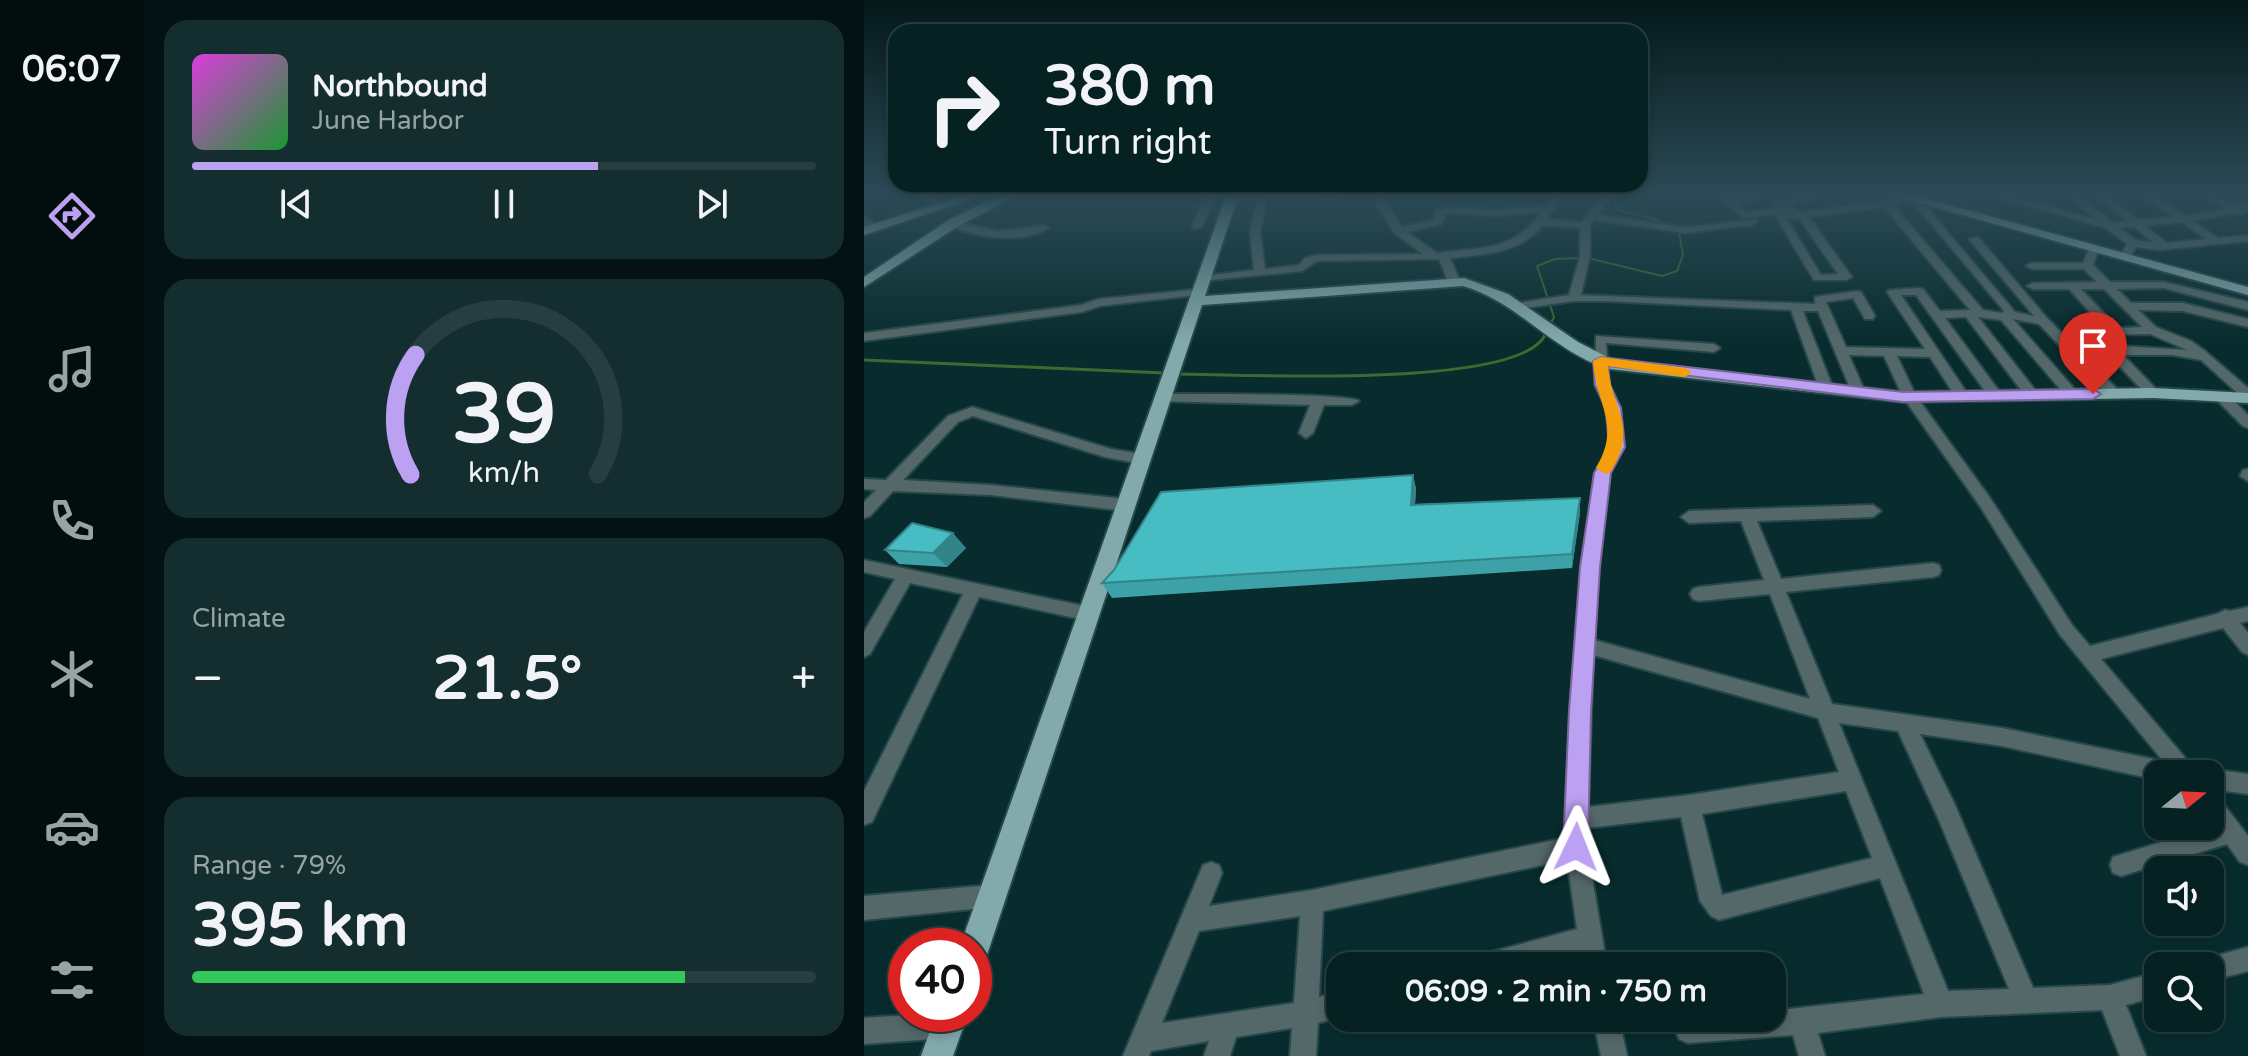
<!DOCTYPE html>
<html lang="en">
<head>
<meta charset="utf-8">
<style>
	:root { --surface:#062122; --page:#142e2f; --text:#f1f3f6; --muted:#98a3a5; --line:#273e40; --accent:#bca0f2 }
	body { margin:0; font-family:"Varela Round",sans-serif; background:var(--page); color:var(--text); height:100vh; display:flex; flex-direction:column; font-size:30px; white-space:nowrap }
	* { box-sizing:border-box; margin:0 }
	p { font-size:26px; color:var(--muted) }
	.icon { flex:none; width:44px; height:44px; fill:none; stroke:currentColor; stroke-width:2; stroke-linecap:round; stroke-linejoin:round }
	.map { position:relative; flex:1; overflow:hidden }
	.drawer { display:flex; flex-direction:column; gap:20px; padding:20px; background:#031213; width:720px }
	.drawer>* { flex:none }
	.guide { position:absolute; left:24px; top:24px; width:760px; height:168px; border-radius:24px; box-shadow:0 4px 12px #0003,0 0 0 2px var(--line); background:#062122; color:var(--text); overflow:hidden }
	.needle { width:52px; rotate:72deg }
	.fabs { position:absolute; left:1280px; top:760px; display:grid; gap:16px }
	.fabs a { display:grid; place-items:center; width:80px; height:80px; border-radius:16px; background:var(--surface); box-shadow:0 4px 12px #0003,0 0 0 2px var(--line); font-size:40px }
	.speed { position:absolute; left:24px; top:928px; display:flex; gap:16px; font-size:40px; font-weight:700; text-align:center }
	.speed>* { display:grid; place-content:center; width:104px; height:104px; border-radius:50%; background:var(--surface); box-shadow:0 4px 12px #0003,0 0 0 2px var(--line); line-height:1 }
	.speed .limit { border:12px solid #d22; background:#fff; color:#111 }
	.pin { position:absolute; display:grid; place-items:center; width:68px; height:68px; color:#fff; margin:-82px -34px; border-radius:50% 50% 50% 0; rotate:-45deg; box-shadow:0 0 8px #0007 }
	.pin .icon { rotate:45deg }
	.me { position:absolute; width:88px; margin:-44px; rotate:2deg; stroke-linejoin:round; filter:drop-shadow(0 0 6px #0008) }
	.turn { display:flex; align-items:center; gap:28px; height:168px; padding:0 24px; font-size:36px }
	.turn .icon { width:104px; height:104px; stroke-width:2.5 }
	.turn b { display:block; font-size:56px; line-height:68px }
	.big { font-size:60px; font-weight:800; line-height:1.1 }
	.drawer .card { flex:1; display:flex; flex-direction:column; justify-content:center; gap:12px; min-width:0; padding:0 28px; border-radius:24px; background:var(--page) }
	.drawer .dial { align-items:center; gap:0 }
	.dial svg { height:208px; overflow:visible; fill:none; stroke:var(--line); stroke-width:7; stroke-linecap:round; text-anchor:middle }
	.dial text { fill:var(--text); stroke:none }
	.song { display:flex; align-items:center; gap:24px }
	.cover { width:96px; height:96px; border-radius:12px; background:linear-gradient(135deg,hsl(300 70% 55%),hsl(130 70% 35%)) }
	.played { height:8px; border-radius:4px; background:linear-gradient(90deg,var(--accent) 65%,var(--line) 65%) }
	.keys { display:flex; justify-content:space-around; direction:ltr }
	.heat { display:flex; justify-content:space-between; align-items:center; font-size:44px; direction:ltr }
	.charge { height:12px; border-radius:6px; background:linear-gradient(90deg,#34c759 79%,var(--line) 0) }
	.trip { position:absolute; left:462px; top:952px; width:460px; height:80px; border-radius:24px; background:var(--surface); box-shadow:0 4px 12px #0003,0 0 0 2px var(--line); font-weight:800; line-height:80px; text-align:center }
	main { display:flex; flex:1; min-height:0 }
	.dock { display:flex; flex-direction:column; width:144px; justify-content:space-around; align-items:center; background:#020d0e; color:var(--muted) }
	.dock .icon { width:56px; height:56px }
	.dock .on { color:var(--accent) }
	.dock b { font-size:36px; color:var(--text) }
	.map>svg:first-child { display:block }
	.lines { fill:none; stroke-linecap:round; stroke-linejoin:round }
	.stream-far1 { stroke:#3b6b31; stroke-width:2 }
	.stream { stroke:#3b6b31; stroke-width:3 }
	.minor-casing { stroke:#26484a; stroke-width:4 }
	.major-casing { stroke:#26484a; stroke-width:4 }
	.minor { fill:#556869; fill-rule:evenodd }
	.major { fill:#82a9ab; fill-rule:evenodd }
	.wall { fill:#3da2a7 }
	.shaded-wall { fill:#328488 }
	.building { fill:#47bcc2; stroke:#328488; stroke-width:2 }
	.route { fill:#bca0f2; stroke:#7a689d; stroke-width:2 }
	.slow { fill:#f59e0b }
</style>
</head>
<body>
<main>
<nav class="dock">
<b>06:07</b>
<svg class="icon on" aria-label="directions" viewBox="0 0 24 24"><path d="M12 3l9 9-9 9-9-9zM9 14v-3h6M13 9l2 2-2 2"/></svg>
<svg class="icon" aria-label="music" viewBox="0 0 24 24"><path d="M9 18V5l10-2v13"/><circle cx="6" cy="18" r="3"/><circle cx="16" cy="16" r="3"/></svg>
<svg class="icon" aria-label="phone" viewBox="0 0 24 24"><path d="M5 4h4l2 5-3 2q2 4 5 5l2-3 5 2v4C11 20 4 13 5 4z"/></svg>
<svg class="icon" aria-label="climate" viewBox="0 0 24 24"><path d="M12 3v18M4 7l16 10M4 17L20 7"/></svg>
<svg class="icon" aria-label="car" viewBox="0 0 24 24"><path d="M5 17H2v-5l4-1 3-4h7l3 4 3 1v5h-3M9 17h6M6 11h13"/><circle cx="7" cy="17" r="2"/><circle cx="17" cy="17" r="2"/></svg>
<svg class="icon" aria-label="filters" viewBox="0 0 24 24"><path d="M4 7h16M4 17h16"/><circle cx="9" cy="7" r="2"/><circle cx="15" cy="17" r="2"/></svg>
</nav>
<section class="drawer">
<div class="card">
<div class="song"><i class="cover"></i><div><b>Northbound</b><p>June Harbor</p></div></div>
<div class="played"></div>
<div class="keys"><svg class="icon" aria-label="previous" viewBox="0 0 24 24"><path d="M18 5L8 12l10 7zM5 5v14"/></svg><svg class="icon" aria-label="pause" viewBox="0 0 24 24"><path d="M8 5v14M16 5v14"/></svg><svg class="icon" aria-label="next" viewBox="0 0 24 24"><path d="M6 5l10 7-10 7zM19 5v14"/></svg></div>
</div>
<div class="card dial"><svg viewBox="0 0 100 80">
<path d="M14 69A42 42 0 1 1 86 69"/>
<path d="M14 69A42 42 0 0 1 16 23" stroke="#bca0f2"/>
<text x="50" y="56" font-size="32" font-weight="700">39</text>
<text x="50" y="72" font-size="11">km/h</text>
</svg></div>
<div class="card"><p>Climate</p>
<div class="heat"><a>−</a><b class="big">21.5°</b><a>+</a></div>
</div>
<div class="card"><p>Range · 79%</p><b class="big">395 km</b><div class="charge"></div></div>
</section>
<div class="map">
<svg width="1384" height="1056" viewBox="0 0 1384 1056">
	<rect width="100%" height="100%" fill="#082c2e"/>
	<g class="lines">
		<g class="stream-far1">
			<path d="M724,258L798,276L813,271L819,255L815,233L794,220L754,210L750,200L756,193"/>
			<path d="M686,325L690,317L673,266L691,259L717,258"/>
			<path d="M680,337L683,332"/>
		</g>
		<g class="stream">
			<path d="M0,360L300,373"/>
			<path d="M312,374C375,374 654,390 681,335"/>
		</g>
		<defs>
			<g id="minor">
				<path d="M49,193H62L84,205L76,207Z"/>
				<path d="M342,193H352L338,227L329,229L328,227Z"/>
				<path d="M394,193H458L464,197L501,193L462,203L452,198L402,200L396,232L401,269L435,265L441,258L453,255L559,254L530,233L506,193H516L538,227L569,220L572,211L584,207L631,210L681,206L690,193H700L683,219L718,222L740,193H750L734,215L821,227L892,220L893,222L888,225L821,233L730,220L726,225V256L717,295L951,304V297L993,291L997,292L1011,316L1009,319H1001L989,298L962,302L982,347L1061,349L1023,292L1025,290L1055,288L1059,289L1076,311L1106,310L1020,207L945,217L988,277L982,280H950L912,217L913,215L1021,201L1038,193H1051L1029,205L1119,310L1138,313L1140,311L1049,202V198H1055L1151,312L1170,316L1105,239L1114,237L1183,318L1255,391V397H1245L1175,324L1149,319L1215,394L1213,397H1203L1137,320L1114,317L1175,395L1168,399L1163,398L1102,317L1081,318L1138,395L1131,399L1126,398L1052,295H1037L1105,396L1098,400L1093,399L1066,357L1033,356L1052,396L1126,498L1208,625L1226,646L1353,614L1361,610L1366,611L1384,607V621L1376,623L1384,633V655L1378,652L1359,628L1237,659L1329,767L1332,774H1294V780L1138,746L1056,734L1091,805L1169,988L1246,985L1294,972V996L1262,1005L1282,1056H1256L1238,1010L1077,1017L954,1033L961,1056H935L929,1035L824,1043L815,1039L811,1030L815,1021L822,1018H908V1011L1060,994L1016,878L855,920L847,916L836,901L817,817L723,828V847L743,966H719L717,952L665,966H608L611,957L620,954L713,929L703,860L459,911L455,997L476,991V1017L454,1023L452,1056H426L428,1028L372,1037L366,1056H340L345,1041L287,1051L285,1056H259L339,865L347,862L355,865L358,873L345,906L448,890L701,838L706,711L718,567L731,473L746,447L742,408L731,385L732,336L850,344L856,348L850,352L742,343L745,385L756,408L760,447L745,473L734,567L730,640L946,699L906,594L835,601L829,599L826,594L829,589L835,587L900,580L877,521L825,523L817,517L825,511L1009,505L1017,511L1009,517L893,521L917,579L1069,563L1075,565L1077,570L1075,575L1069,577L922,592L968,704L1138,728L1299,761L1196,635L1116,506L1039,397L1020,356L985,355L1001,392L994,396L989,395L954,311H939L969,388L962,392L955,388L927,310L741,301H710L648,310V304L705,295L716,256V228L679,225C657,253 619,255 586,258L596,281L590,284L584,281L575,259L453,261L438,271L336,281L334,279L340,276L390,270L386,232L393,201L367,202L362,199L367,196ZM677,212C650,252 615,247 573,253L543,232L578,224L581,215L585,213L631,216ZM935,218L974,274L957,275L923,219ZM729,655L954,718L975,772L825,795L724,807ZM975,723L1034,731L1075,820L1145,989L1084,991ZM982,791L1008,858L858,895L838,814ZM436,916L430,1003L298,1023L335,931Z"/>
				<path d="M850,193H861L867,199L898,193H921L873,203L882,212L928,206L933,209L928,212L880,218Z"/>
				<path d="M953,193H975L915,206L910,203Z"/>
				<path d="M1119,193H1136L1231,219L1200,193H1211L1249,223L1263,221L1229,193H1240L1274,220L1310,217L1276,193H1317L1295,198L1322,216L1362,209L1335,193C1354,193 1366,208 1384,205V211L1376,215L1371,213L1329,221L1354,238L1384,235V241L1295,250L1272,247L1265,259L1261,260L1256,257L1263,244L1242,228ZM1318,222L1342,239L1303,243L1281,226ZM1270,227L1290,243L1272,240L1256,228Z"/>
				<path d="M0,215L14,226V230H6L0,224Z"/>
				<path d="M88,221L134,231L180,225L185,228C157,245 114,237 84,226L83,224Z"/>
				<path d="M1230,246L1235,249L1229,265L1246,282H1300L1384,302V310L1300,288L1253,289L1267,303H1319L1384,319V327L1319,311L1274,310L1292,327L1327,341L1341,351L1384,388V399L1379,398L1337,360L1308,355H1259L1296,393L1294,396H1284L1241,351V345L1323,350L1286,334L1227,335V329L1240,328L1205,289H1169L1163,286L1169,283L1233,282L1220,269H1168L1162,266L1168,263H1219L1225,249ZM1217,289H1240L1278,327L1254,328Z"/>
				<path d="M337,289L343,292L341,294L236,306L218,312L0,341V333L217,305L235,299Z"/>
				<path d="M299,394C326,394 485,393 495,401L488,405H460L449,433L442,438L435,433L446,405L294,401V395Z"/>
				<path d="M1359,394L1364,395L1384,415V428L1379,426L1354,401V395Z"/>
				<path d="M108,407L247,449L283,455L285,459L278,464L241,457L109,416L94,422L39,480L127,485L262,499L268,501L270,505L268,509L262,511L127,495L29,491L6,516L0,518V502L12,490L0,489V479L22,480L84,416Z"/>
				<path d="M1384,469V481L1376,476L1379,470Z"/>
				<path d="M0,560L225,607L231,609L234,614L231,619L225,621L115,597L8,822L0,825V791L99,594L46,583L6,654L0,657V632L31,579L0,572Z"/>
				<path d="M1346,769L1384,774V794L1346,789V774H1338Z"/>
				<path d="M1346,794L1354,797L1384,836V865L1376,862L1363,844L1257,876L1249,873L1246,865L1249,857L1350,826L1346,821Z"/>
				<path d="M128,885L136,888L139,896L136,904L128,907L0,920V896Z"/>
				<path d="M1384,947V971L1346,981V966H1335L1337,960Z"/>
				<path d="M60,1014L93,1016L97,1025L93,1034L84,1038L0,1044V1018Z"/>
				<path d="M729,1018H755L763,1056H737Z"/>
			</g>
			<g id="major">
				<path d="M107,193H126L0,235V227Z"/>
				<path d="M141,193H157L93,227L0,287V277L83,221Z"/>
				<path d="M363,193H375L341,296L600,278L644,294L714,342L749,360L1039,392L1289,388L1384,393V403L1289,398L1039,402L746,369C691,354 655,302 599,286L338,305L125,949L121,960L110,964V946H96Z"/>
				<path d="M1020,193H1041L1384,287V295Z"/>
				<path d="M72,1014H104L89,1056H57Z"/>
			</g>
		</defs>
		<use href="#minor" class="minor-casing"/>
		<use href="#major" class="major-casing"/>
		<use href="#minor" class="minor"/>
		<use href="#major" class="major"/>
	</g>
	<g class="wall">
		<path d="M549,475L552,489L551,504L716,498V513L708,568L248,598L238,583Z"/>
		<path d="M102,548L83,567L35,564L21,550Z"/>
	</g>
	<g class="shaded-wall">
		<path d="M549,475L552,489L550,519L547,505Z"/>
		<path d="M716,498V513L708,568V554Z"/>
		<path d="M89,533L102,548L83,567L69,553Z"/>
	</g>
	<g class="building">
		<path d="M549,475L547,505L716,498L708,554L238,583L250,570L297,492Z"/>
		<path d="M48,523L89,533L69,553L21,550Z"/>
	</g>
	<linearGradient id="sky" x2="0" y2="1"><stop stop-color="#041819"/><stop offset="0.57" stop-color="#2c4b57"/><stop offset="1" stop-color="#2c4b57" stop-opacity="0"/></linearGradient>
	<rect width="1384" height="341" fill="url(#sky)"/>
	<path class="route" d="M737,357L1039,392L1229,389L1237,394L1229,399L1039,402L744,366L746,385L757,408L761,447L747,473L736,567L727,711L724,847L720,856L712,860L703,856L699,847L705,711L716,567L730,473L745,447L742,408L731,385L729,361Z"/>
	<path class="slow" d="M737,357L821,368L828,372L821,377L744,366C748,412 775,424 747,472L741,474L732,468C758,425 732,405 729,361Z"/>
</svg>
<div class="fabs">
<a><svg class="needle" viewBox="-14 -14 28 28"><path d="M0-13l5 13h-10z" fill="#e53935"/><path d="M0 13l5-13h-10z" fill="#98a3a5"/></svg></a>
<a><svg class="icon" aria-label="sound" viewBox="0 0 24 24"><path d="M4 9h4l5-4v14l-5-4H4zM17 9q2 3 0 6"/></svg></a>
<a><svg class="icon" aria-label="search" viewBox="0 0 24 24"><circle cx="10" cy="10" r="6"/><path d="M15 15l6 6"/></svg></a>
</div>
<div class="speed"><div class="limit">40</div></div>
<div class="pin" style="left:1229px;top:394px;background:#d93025"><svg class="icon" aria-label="arrive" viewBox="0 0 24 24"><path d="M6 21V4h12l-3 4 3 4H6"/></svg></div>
<svg class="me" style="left:712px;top:847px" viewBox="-20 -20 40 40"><path d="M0-17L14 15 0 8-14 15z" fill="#bca0f2" stroke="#fff" stroke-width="4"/></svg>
<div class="trip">06:09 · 2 min · 750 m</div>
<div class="guide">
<div class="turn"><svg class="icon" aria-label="right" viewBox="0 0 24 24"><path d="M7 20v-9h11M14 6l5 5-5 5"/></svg><div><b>380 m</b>Turn right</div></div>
</div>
</div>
</main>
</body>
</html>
